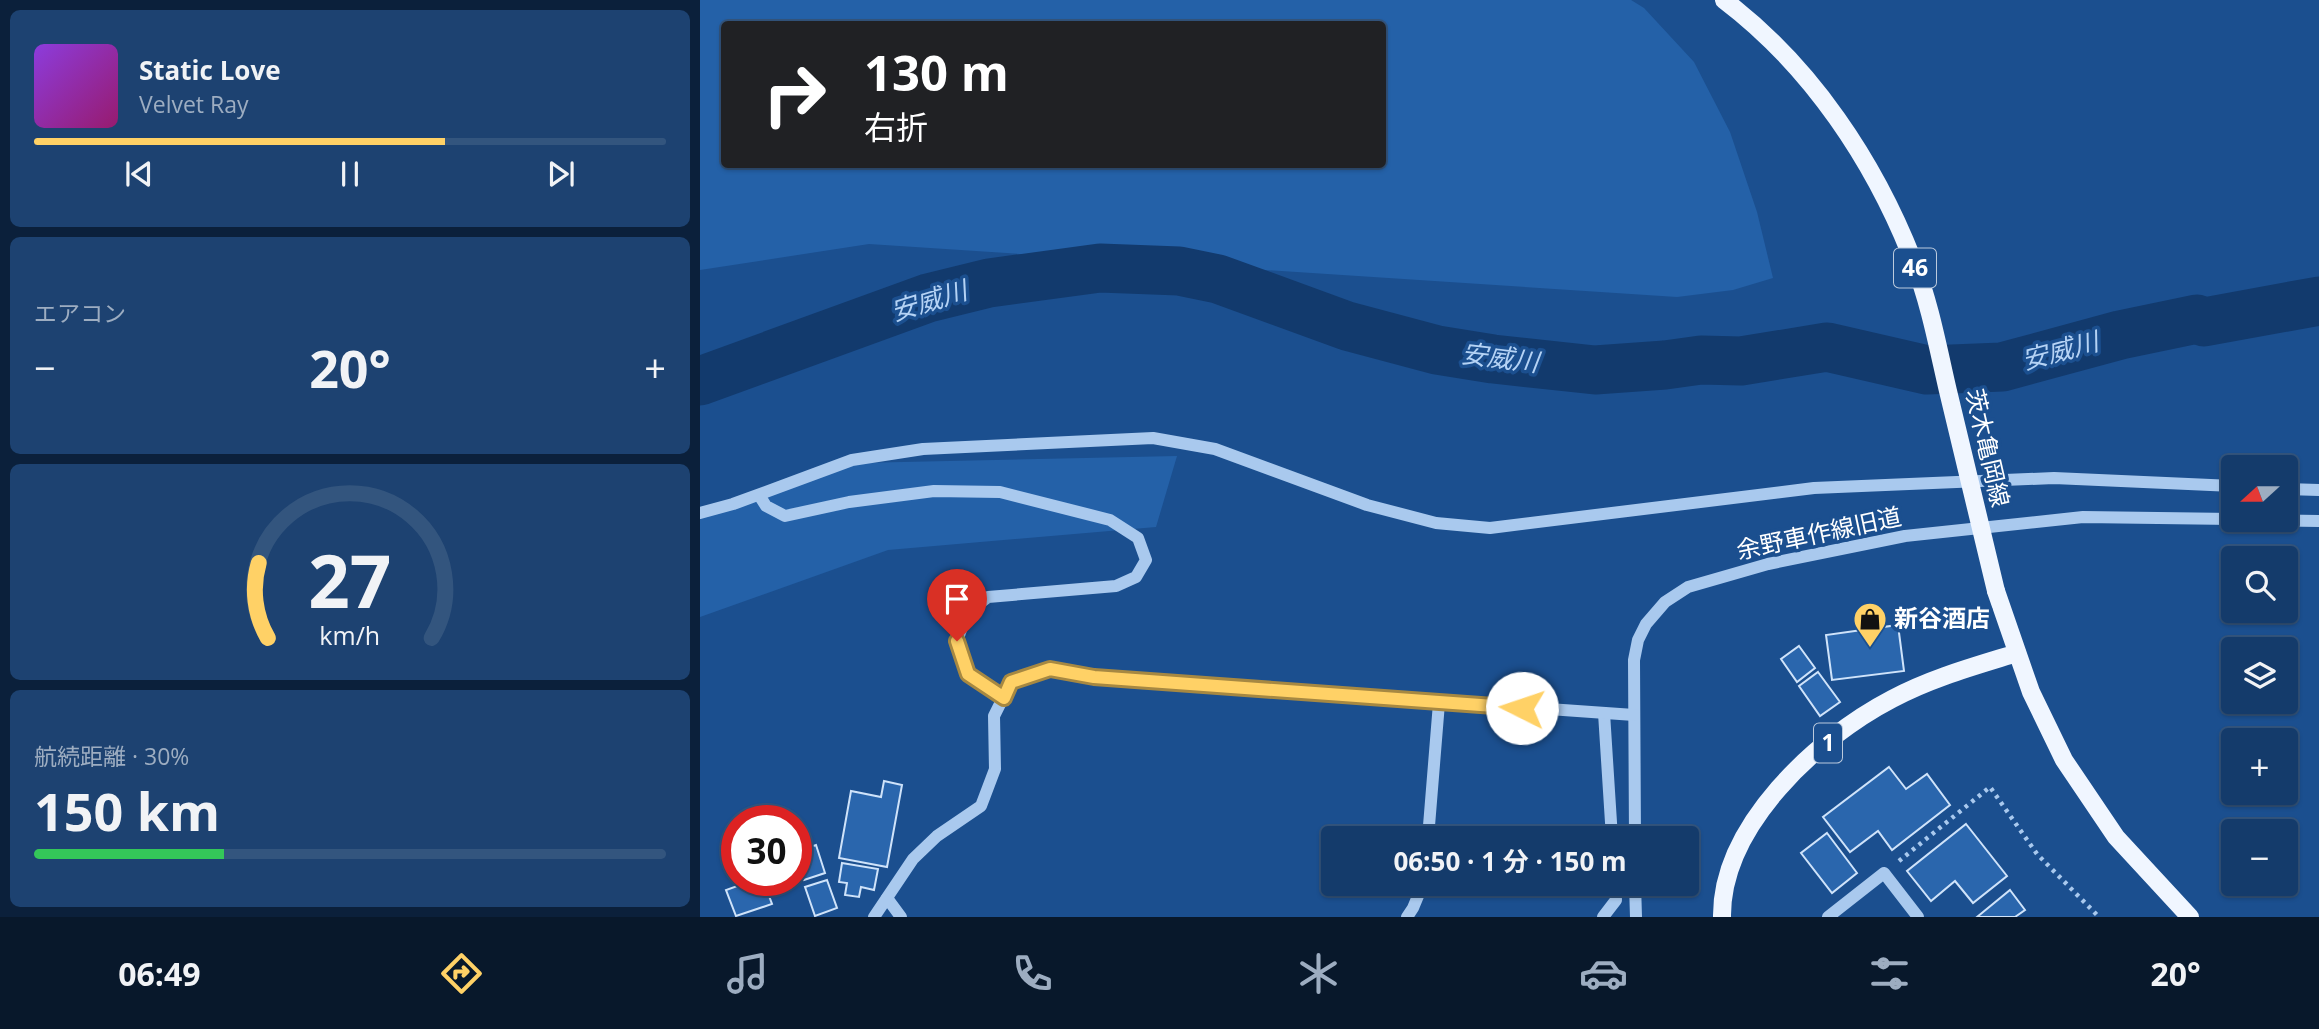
<!DOCTYPE html>
<html lang="ja">
<head>
<meta charset="utf-8">
<style>
	:root { --surface:#143b6b; --page:#1d4271; --text:#f1f3f6; --muted:#9dadc1; --line:#33557e; --accent:#ffd166 }
	body { margin:0; font-family:"Open Sans","Noto Sans JP",sans-serif; background:var(--page); color:var(--text); height:100vh; display:flex; flex-direction:column; font-size:26px; white-space:nowrap }
	* { box-sizing:border-box; margin:0 }
	p { font-size:23px; color:var(--muted) }
	.icon { flex:none; width:38px; height:38px; fill:none; stroke:currentColor; stroke-width:2; stroke-linecap:round; stroke-linejoin:round }
	.map { position:relative; flex:1; overflow:hidden }
	.sheet { display:flex; flex-direction:column; gap:10px; padding:10px; background:#0b203b; width:700px }
	.sheet>* { flex:none }
	.hud { position:absolute; left:21px; top:21px; width:665px; height:147px; border-radius:7px; box-shadow:0 2px 5px #0004,0 0 0 2px var(--line); background:#202124; color:#fff; overflow:hidden }
	.needle { width:46px; rotate:249deg }
	.fabs { position:absolute; left:1521px; top:455px; display:grid; gap:14px }
	.fabs a { display:grid; place-items:center; width:77px; height:77px; border-radius:7px; background:var(--surface); box-shadow:0 2px 5px #0004,0 0 0 2px var(--line); font-size:35px }
	.speed { position:absolute; left:21px; top:805px; display:flex; gap:14px; font-size:35px; font-weight:700; text-align:center }
	.speed>* { display:grid; place-content:center; width:91px; height:91px; border-radius:50%; background:var(--surface); box-shadow:0 2px 5px #0004,0 0 0 2px var(--line); line-height:1 }
	.speed .limit { border:10px solid #d22; background:#fff; color:#111 }
	.pin { position:absolute; display:grid; place-items:center; width:60px; height:60px; color:#fff; margin:-72px -30px; border-radius:50% 50% 50% 0; rotate:-45deg; box-shadow:0 0 7px #0007 }
	.pin .icon { rotate:45deg }
	.me { position:absolute; width:77px; margin:-38px; rotate:274deg; stroke-linejoin:round; filter:drop-shadow(0 0 5px #0008) }
	.turn { display:flex; align-items:center; gap:24px; height:147px; padding:0 28px; font-size:32px }
	.turn .icon { width:91px; height:91px; stroke-width:2.5 }
	.turn b { display:block; font-size:49px; line-height:60px }
	.big { font-size:52px; font-weight:700; line-height:1.1 }
	.sheet .card { flex:1; display:flex; flex-direction:column; justify-content:center; gap:10px; min-width:0; padding:0 24px; border-radius:10px; background:var(--page) }
	.sheet .dial { align-items:center; gap:0 }
	.dial svg { height:182px; overflow:visible; fill:none; stroke:var(--line); stroke-width:7; stroke-linecap:round; text-anchor:middle }
	.dial text { fill:var(--text); stroke:none }
	.song { display:flex; align-items:center; gap:21px }
	.cover { width:84px; height:84px; border-radius:10px; background:linear-gradient(135deg,hsl(270 70% 55%),hsl(320 70% 35%)) }
	.played { height:7px; border-radius:4px; background:linear-gradient(90deg,var(--accent) 65%,var(--line) 65%) }
	.keys { display:flex; justify-content:space-around; direction:ltr }
	.heat { display:flex; justify-content:space-between; align-items:center; font-size:38px; direction:ltr }
	.charge { height:10px; border-radius:5px; background:linear-gradient(90deg,#34c759 30%,var(--line) 0) }
	.trip { position:absolute; left:621px; top:826px; width:378px; height:70px; border-radius:7px; background:var(--surface); box-shadow:0 2px 5px #0004,0 0 0 2px var(--line); font-weight:700; line-height:70px; text-align:center }
	.dock { display:flex; height:112px; justify-content:space-around; align-items:center; background:#08182b; color:var(--muted) }
	.dock .icon { width:49px; height:49px }
	.dock .on { color:var(--accent) }
	.dock b { font-size:32px; color:var(--text) }
	main { display:flex; flex:1; min-height:0 }
	.map>svg:first-child { display:block }
	.green { fill:#2461a8; fill-rule:evenodd }
	.lines { fill:none; stroke-linecap:round; stroke-linejoin:round }
	.river { stroke:#123a6d; stroke-width:49 }
	.building { fill:#2a66ad; stroke:#cfe3fa; stroke-width:2 }
	.path { stroke:#a9c9ee; stroke-width:4.5; stroke-dasharray:3.5 5; stroke-linecap:butt }
	.minor { stroke:#a9c9ee; stroke-width:12 }
	.major { stroke:#f0f6ff; stroke-width:18 }
	.major-bridge { stroke:#f0f6ff; stroke-width:18 }
	.route-casing { stroke:#a68842; stroke-width:18 }
	.route { stroke:#ffd166; stroke-width:12 }
	.labels { text-anchor:middle; stroke-width:7; stroke-linejoin:round; paint-order:stroke }
	.shield { fill:#1b4f8f; stroke:#bbcadd; stroke-width:2 }
	.shield-label { font-size:23px; font-weight:bold; fill:#fff }
	.street-label { font-size:24px; fill:#fff; stroke:#1b4f8f }
	.poi-label { font-size:24px; font-weight:bold; fill:#fff; stroke:#1b4f8f; text-anchor:start }
	.water-label { font-size:26px; font-style:italic; fill:#b5d3f5; stroke:#1b4f8f }
</style>
</head>
<body>
<main>
<section class="sheet">
<div class="card">
<div class="song"><i class="cover"></i><div><b>Static Love</b><p>Velvet Ray</p></div></div>
<div class="played"></div>
<div class="keys"><svg class="icon" aria-label="previous" viewBox="0 0 24 24"><path d="M18 5L8 12l10 7zM5 5v14"/></svg><svg class="icon" aria-label="pause" viewBox="0 0 24 24"><path d="M8 5v14M16 5v14"/></svg><svg class="icon" aria-label="next" viewBox="0 0 24 24"><path d="M6 5l10 7-10 7zM19 5v14"/></svg></div>
</div>
<div class="card"><p>エアコン</p>
<div class="heat"><a>−</a><b class="big">20°</b><a>+</a></div>
</div>
<div class="card dial"><svg viewBox="0 0 100 80">
<path d="M14 69A42 42 0 1 1 86 69"/>
<path d="M14 69A42 42 0 0 1 10 36" stroke="#ffd166"/>
<text x="50" y="56" font-size="32" font-weight="700">27</text>
<text x="50" y="72" font-size="11">km/h</text>
</svg></div>
<div class="card"><p>航続距離 · 30%</p><b class="big">150 km</b><div class="charge"></div></div>
</section>
<div class="map">
<svg width="1619" height="917" viewBox="0 0 1619 917">
	<rect width="100%" height="100%" fill="#1b4f8f"/>
	<g class="green">
		<path d="M0,0H931L944,8L994,62L1030,132L1057,212L1073,278L1033,290L977,297L169,244L0,270ZM24,24H682V164H24Z"/>
		<path d="M477,456L456,527L188,550L0,617V518L157,463Z"/>
	</g>
	<g class="lines">
		<path class="river" d="M0,381L228,298L289,283L400,268L479,271L518,279L647,326L737,350L793,359L895,370L965,365L1001,360L1041,361L1127,347L1227,370L1302,367L1420,335L1497,319L1504,322L1619,301"/>
	</g>
	<g class="building">
		<path d="M1198,625L1204,671L1132,680L1126,635Z"/>
		<path d="M1099,646L1115,668L1097,682L1081,659Z"/>
		<path d="M1118,672L1140,702L1120,716L1099,686Z"/>
		<path d="M1189,767L1206,789L1227,774L1250,805L1192,850L1178,831L1150,852L1123,817Z"/>
		<path d="M184,781L202,785L187,867L139,858L151,791L181,797Z"/>
		<path d="M1266,824L1307,876L1273,903L1255,881L1231,901L1207,871Z"/>
		<path d="M1127,833L1157,873L1132,893L1101,853Z"/>
		<path d="M116,845L125,873L104,880L96,852Z"/>
		<path d="M142,863L178,869L174,890L161,887L159,897L145,895L147,883L139,882Z"/>
		<path d="M54,880H63L72,904L36,916L26,890Z"/>
		<path d="M68,880H92L71,888Z"/>
		<path d="M127,880L137,908L115,916L105,887Z"/>
		<path d="M1310,890L1325,910L1315,917H1277Z"/>
	</g>
	<g class="lines">
		<path class="path" d="M1199,861L1290,787L1337,854L1399,917"/>
		<g class="minor">
			<path d="M1586,489L1619,490"/>
			<path d="M59,495L66,506L85,516L149,502L234,491L300,492L410,520L438,538L446,560L436,577L416,586L288,597L267,613L257,641L268,674L304,698"/>
			<path d="M0,513L33,504L152,460L223,449L453,438L515,449L667,505L736,523L790,528L1114,488L1354,478L1533,486"/>
			<path d="M1554,520L1619,521"/>
			<path d="M904,713L912,838"/>
			<path d="M728,838L739,703"/>
			<path d="M935,838L934,660L938,640L946,624L965,602L988,587L1068,564L1205,536L1383,517L1533,519"/>
			<path d="M935,884L936,917"/>
			<path d="M187,898L201,917"/>
			<path d="M174,917L213,859L237,836L281,806L295,769L294,716L311,682L350,669L394,677L934,715"/>
			<path d="M707,917L713,908L723,884"/>
			<path d="M903,917L916,900L915,884"/>
			<path d="M1128,917L1184,873L1218,917"/>
		</g>
		<g class="major">
			<path d="M1296,591L1331,692L1364,760L1416,837L1490,917"/>
			<path d="M1022,917C1021,826 1117,738 1192,699C1231,678 1275,666 1317,653"/>
		</g>
		<path class="major-bridge" d="M1024,0C1111,66 1175,162 1214,263C1230,304 1238,348 1248,391C1264,457 1280,524 1296,591"/>
	</g>
	<g class="lines">
		<defs>
			<path id="route" d="M257,641L268,674L304,698L311,682L350,669L394,677L822,708"/>
		</defs>
		<use href="#route" class="route-casing"/>
		<use href="#route" class="route"/>
	</g>
	<defs>
		<symbol id="shop-pin" viewBox="-11 -11 22 30"><path d="M0 17L-7.5 6A9.5 9.5 0 1 1 7.5 6Z" fill="#ffd166" stroke="#1b4f8f"/><path d="M-5-2.5h2.3a2.7 3.5 0 0 1 5.4 0H5L5.5 6h-11ZM-1.5-2.5h3a1.5 2.3 0 0 0-3 0Z" fill="#111"/></symbol>
	</defs>
	<g fill-rule="evenodd">
		<use href="#shop-pin" x="1151" y="600" width="38" height="52"/>
	</g>
	<g class="labels">
		<g class="shield">
			<rect x="1194" y="248.5" width="42" height="39" rx="5"/>
			<rect x="1114" y="723.5" width="28" height="39" rx="5"/>
		</g>
		<g class="shield-label">
			<text x="1215" y="276">46</text>
			<text x="1128" y="751">1</text>
		</g>
		<g class="street-label">
			<text transform="translate(1287 448) rotate(77)" y="8">茨木亀岡線</text>
			<text transform="translate(1119 534) rotate(-12)" y="8">余野車作線旧道</text>
		</g>
		<g class="poi-label">
			<text x="1194" y="627">新谷酒店</text>
		</g>
		<g class="water-label">
			<text transform="translate(229 301) rotate(-17)" y="9">安威川</text>
			<text transform="translate(1360 351) rotate(-15)" y="9">安威川</text>
			<text transform="translate(800 358) rotate(7)" y="9">安威川</text>
		</g>
	</g>
</svg>
<div class="fabs">
<a><svg class="needle" viewBox="-14 -14 28 28"><path d="M0-13l5 13h-10z" fill="#e53935"/><path d="M0 13l5-13h-10z" fill="#9dadc1"/></svg></a>
<a><svg class="icon" aria-label="search" viewBox="0 0 24 24"><circle cx="10" cy="10" r="6"/><path d="M15 15l6 6"/></svg></a>
<a><svg class="icon" aria-label="layers" viewBox="0 0 24 24"><path d="M12 4l9 5-9 5-9-5zM3 14l9 5 9-5"/></svg></a>
<a>+</a>
<a>−</a>
</div>
<div class="speed"><div class="limit">30</div></div>
<div class="pin" style="left:257px;top:641px;background:#d93025"><svg class="icon" aria-label="arrive" viewBox="0 0 24 24"><path d="M6 21V4h12l-3 4 3 4H6"/></svg></div>
<svg class="me" style="left:822px;top:708px" viewBox="-20 -20 40 40"><circle r="19" fill="#fff"/><path d="M0-13L10 11 0 6-10 11z" fill="#ffd166"/></svg>
<div class="trip">06:50 · 1 分 · 150 m</div>
<div class="hud">
<div class="turn"><svg class="icon" aria-label="right" viewBox="0 0 24 24"><path d="M7 20v-9h11M14 6l5 5-5 5"/></svg><div><b>130 m</b>右折</div></div>
</div>
</div>
</main>
<nav class="dock">
<b>06:49</b>
<svg class="icon on" aria-label="directions" viewBox="0 0 24 24"><path d="M12 3l9 9-9 9-9-9zM9 14v-3h6M13 9l2 2-2 2"/></svg>
<svg class="icon" aria-label="music" viewBox="0 0 24 24"><path d="M9 18V5l10-2v13"/><circle cx="6" cy="18" r="3"/><circle cx="16" cy="16" r="3"/></svg>
<svg class="icon" aria-label="phone" viewBox="0 0 24 24"><path d="M5 4h4l2 5-3 2q2 4 5 5l2-3 5 2v4C11 20 4 13 5 4z"/></svg>
<svg class="icon" aria-label="climate" viewBox="0 0 24 24"><path d="M12 3v18M4 7l16 10M4 17L20 7"/></svg>
<svg class="icon" aria-label="car" viewBox="0 0 24 24"><path d="M5 17H2v-5l4-1 3-4h7l3 4 3 1v5h-3M9 17h6M6 11h13"/><circle cx="7" cy="17" r="2"/><circle cx="17" cy="17" r="2"/></svg>
<svg class="icon" aria-label="filters" viewBox="0 0 24 24"><path d="M4 7h16M4 17h16"/><circle cx="9" cy="7" r="2"/><circle cx="15" cy="17" r="2"/></svg>
<b>20°</b>
</nav>
</body>
</html>
